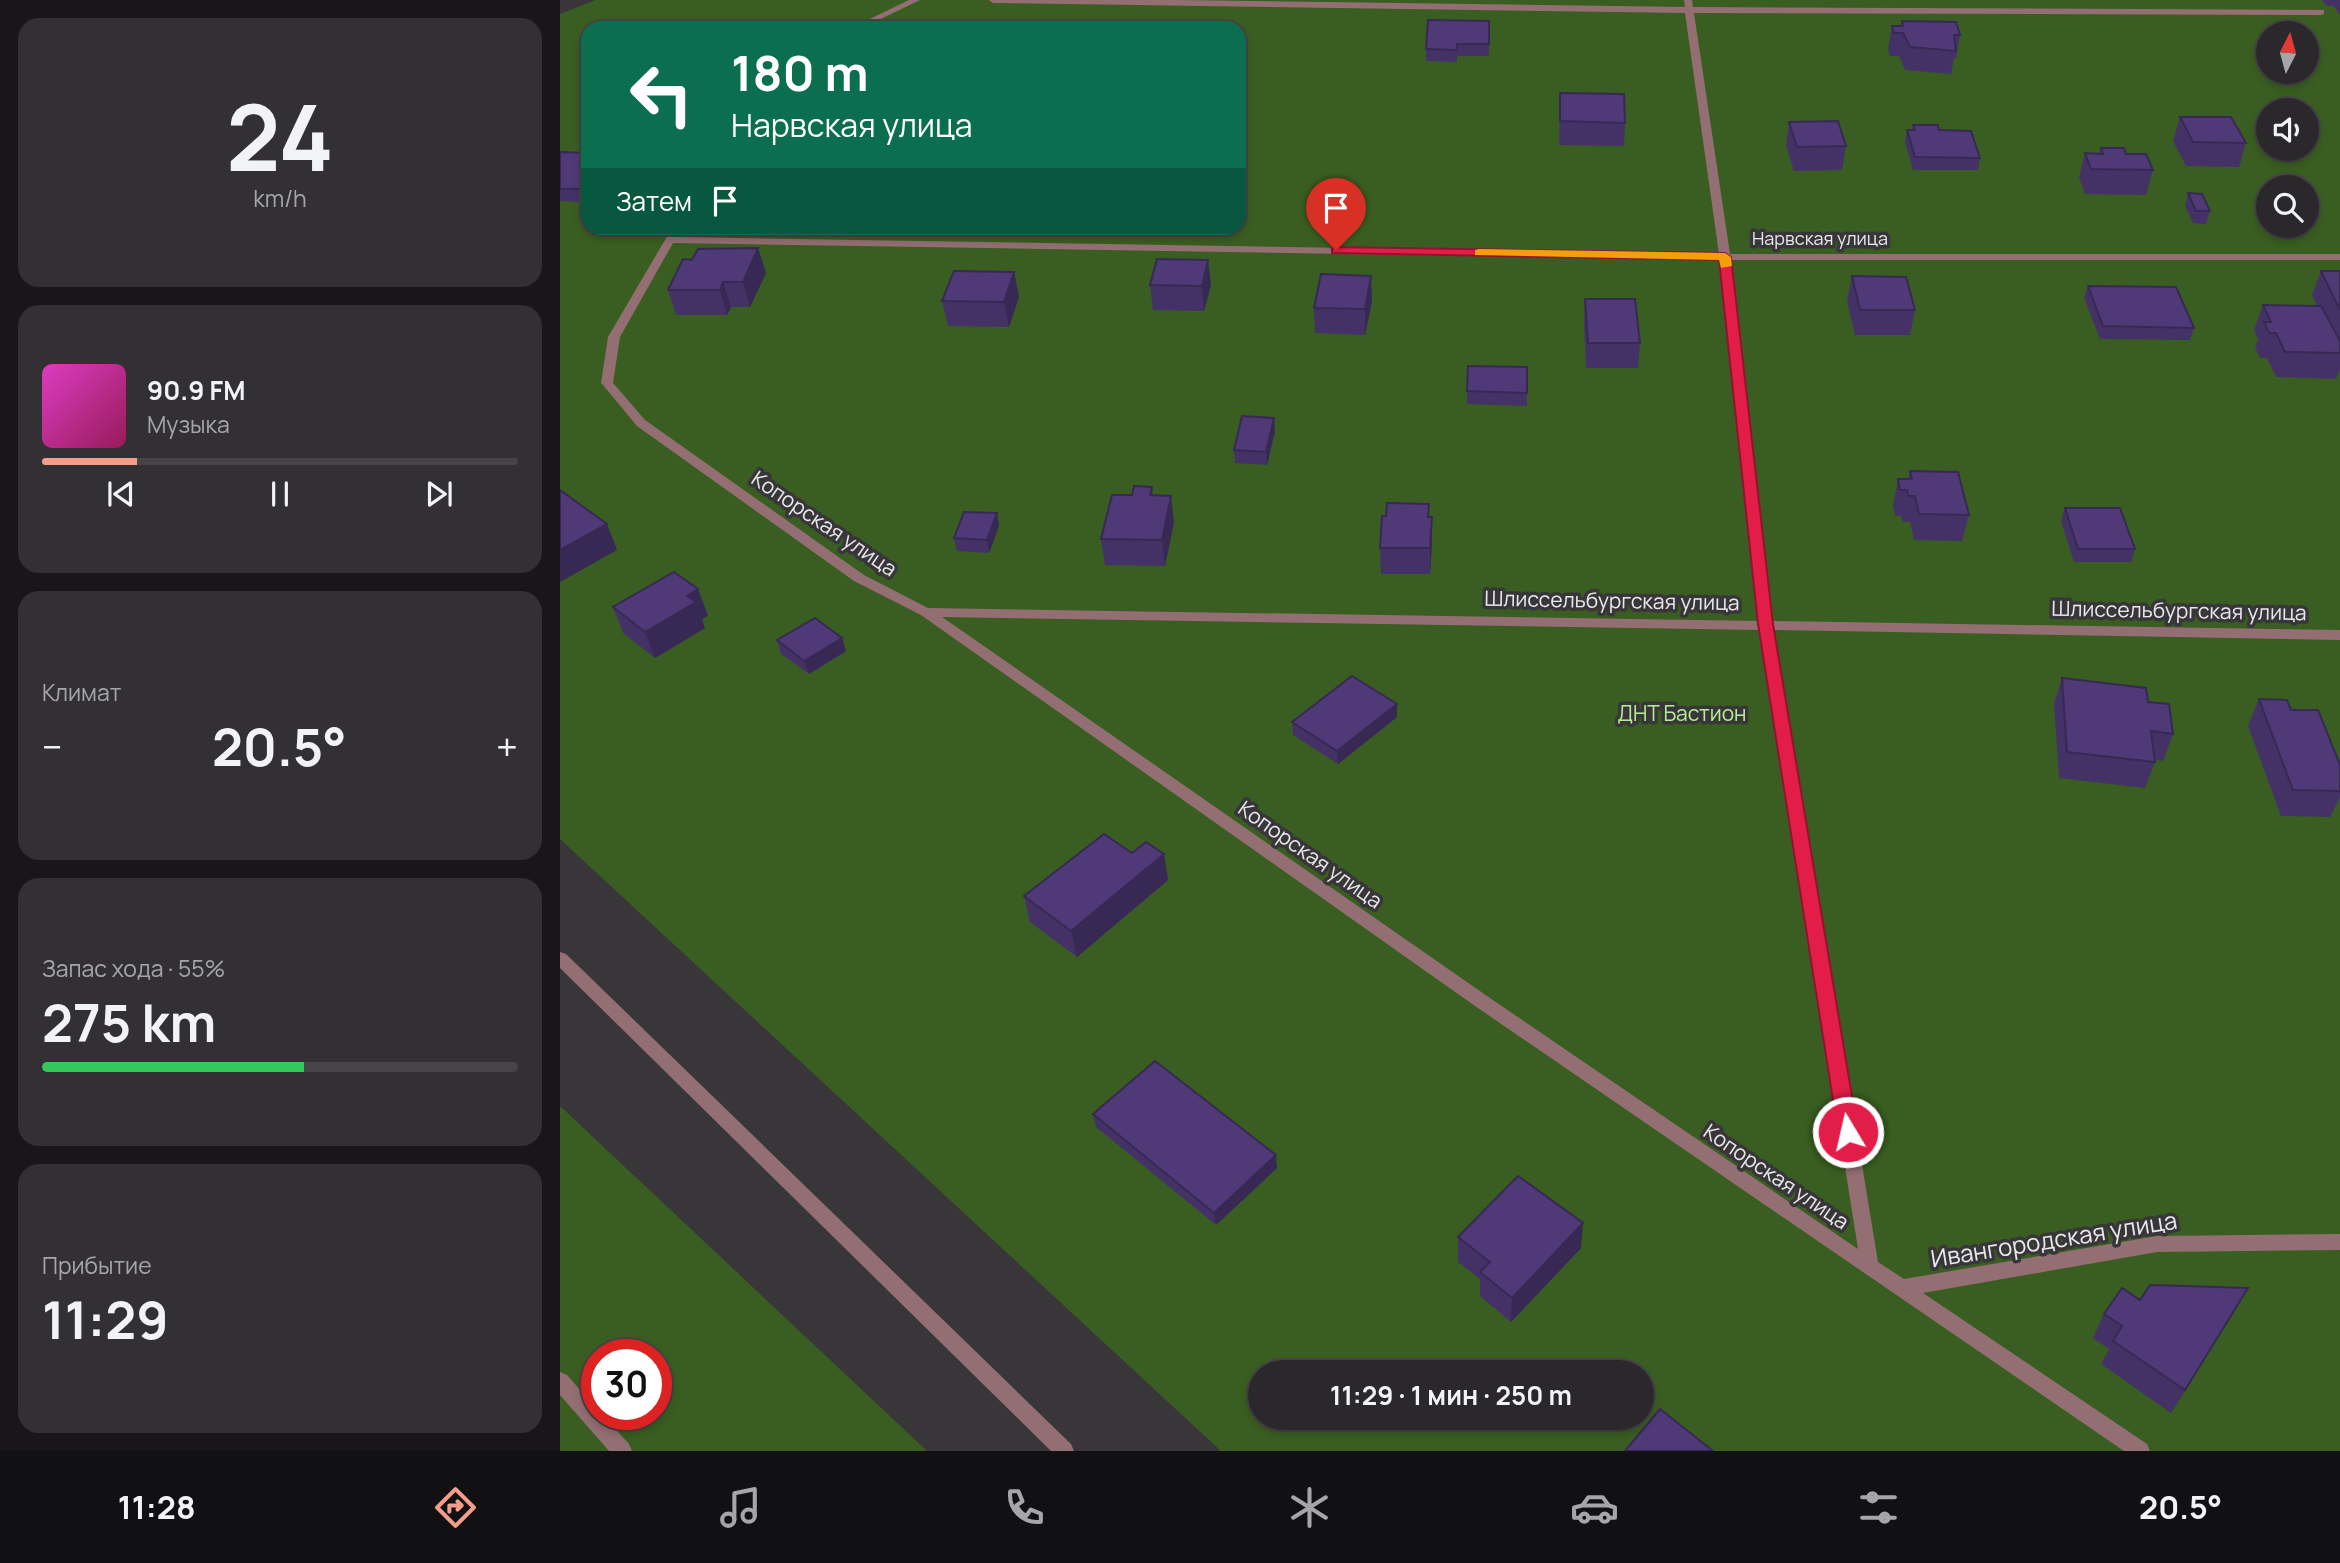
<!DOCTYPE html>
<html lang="ru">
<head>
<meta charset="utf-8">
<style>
	:root { --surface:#2b282c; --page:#333034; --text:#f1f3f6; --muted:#a6a6a9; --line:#474448; --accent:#f49e8a }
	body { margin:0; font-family:Manrope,sans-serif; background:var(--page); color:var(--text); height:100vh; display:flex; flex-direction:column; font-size:26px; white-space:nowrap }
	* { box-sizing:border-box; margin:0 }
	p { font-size:23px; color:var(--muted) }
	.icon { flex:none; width:38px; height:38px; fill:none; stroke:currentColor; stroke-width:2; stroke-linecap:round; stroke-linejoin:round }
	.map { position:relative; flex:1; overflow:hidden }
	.sheet { display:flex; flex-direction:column; gap:18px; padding:18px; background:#181618; width:560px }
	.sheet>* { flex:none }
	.guide { position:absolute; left:21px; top:21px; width:665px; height:214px; border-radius:21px; box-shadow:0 4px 10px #0003,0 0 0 2px var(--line); background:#0b6e4f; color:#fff; overflow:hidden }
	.needle { width:46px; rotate:6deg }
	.controls { position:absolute; left:1696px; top:21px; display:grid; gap:14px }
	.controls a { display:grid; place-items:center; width:63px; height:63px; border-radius:50%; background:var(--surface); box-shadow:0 4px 10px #0003,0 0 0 2px var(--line); font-size:35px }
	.speed { position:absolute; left:21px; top:1339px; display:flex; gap:14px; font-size:35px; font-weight:700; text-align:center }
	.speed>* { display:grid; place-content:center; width:91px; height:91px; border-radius:50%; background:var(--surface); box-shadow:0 4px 10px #0003,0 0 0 2px var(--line); line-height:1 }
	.speed .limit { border:10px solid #d22; background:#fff; color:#111 }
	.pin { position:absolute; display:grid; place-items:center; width:60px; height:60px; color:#fff; margin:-72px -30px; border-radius:50% 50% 50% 0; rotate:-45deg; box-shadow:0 0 7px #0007 }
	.pin .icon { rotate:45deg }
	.me { position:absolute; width:77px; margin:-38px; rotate:351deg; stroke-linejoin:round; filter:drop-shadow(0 0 5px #0008) }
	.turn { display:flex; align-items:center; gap:24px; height:147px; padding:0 35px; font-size:32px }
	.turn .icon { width:91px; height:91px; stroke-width:2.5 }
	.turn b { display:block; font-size:49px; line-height:60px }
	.then { display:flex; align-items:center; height:66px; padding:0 35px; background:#0003; gap:14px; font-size:26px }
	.big { font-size:52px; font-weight:700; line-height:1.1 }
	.sheet .tile { flex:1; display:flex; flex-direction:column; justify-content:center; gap:10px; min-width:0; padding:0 24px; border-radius:21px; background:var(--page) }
	.sheet .dial { align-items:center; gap:0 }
	.dial b { font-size:91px; line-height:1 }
	.song { display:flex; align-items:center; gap:21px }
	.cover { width:84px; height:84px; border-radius:10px; background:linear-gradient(135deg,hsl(310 70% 55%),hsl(330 70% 35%)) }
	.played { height:7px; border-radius:4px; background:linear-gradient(90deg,var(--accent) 20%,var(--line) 20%) }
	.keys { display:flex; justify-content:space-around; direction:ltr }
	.heat { display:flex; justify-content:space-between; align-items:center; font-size:38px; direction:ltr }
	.charge { height:10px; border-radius:5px; background:linear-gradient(90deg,#34c759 55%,var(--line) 0) }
	.trip { position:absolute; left:688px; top:1360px; width:406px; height:70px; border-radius:35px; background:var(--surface); box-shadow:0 4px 10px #0003,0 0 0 2px var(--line); font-weight:700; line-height:70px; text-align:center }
	.menu { display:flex; height:112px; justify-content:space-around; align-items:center; background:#111012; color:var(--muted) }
	.menu .icon { width:49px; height:49px }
	.menu .current { color:var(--accent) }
	.menu b { font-size:32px; color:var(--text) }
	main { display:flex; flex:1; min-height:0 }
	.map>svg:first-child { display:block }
	.green { fill:#3a5e21; fill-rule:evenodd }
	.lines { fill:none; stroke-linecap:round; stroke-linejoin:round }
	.street { fill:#936f73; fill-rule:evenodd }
	.wall { fill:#443266 }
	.shaded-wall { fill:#372953 }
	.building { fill:#4f3a77; stroke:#372953; stroke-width:2 }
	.route { fill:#e11d48; stroke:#92132f; stroke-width:2 }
	.slow { fill:#f59e0b }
	.labels { text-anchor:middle; stroke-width:7; stroke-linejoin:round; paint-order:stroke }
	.far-street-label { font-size:18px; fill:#e9e8ea; stroke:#39363a }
	.street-label { font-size:21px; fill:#e9e8ea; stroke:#39363a }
	.park-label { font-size:21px; fill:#b4ed93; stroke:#39363a }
	.near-street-label { font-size:24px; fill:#e9e8ea; stroke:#39363a }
</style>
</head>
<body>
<main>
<section class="sheet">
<div class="tile dial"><b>24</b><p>km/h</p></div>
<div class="tile">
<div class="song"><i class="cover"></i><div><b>90.9 FM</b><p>Музыка</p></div></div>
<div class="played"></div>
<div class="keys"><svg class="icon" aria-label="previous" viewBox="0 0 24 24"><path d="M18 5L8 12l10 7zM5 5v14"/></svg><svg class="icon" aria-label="pause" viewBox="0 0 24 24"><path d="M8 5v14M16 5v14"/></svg><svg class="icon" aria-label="next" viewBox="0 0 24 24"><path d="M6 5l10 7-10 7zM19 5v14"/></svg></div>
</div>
<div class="tile"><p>Климат</p>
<div class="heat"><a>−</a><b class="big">20.5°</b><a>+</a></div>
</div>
<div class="tile"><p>Запас хода · 55%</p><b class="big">275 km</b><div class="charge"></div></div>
<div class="tile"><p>Прибытие</p><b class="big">11:29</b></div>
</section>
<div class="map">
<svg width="1780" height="1451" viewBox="0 0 1780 1451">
	<rect width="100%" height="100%" fill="#39363a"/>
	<g class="green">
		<path d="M36,0H1780V1451H661L0,839V14ZM28,28H679V228H28ZM1708,33H1746V72H1708ZM1708,110H1746V149H1708ZM1708,187H1746V226H1708ZM700,1372H1082V1418H700Z"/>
		<path d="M0,1106L367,1451H0ZM37,1354H96V1414H37Z"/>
	</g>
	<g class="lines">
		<g class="street">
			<path d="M349,0H360L302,28H291Z"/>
			<path d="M429,0H617L1125,7L1124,0H1132L1133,7L1764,10V14L1761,15L1134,13L1170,254H1780V260H1171L1212,621L1780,630V640L1214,630L1318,1262L1344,1279L1597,1236L1780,1234V1250L1597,1252L1363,1293L1587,1444L1590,1451H1564L915,1006L361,615L294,581L77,426L43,385L41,383L48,337L112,228H122L117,237L1159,254L1125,13L433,3ZM113,243L1160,260L1199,621L368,608L304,575L85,420L53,383L60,337ZM382,617L1200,630L1298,1249L927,996Z"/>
			<path d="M0,952L6,954L511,1444L514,1451H491L0,968Z"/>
			<path d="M0,1372L7,1375L37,1409V1414H42L69,1444L72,1451H49L0,1395Z"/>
		</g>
	</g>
	<g class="wall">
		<path d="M1762,0H1780V15L1774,6H1767Z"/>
		<path d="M929,21V56H897V62L866,61V49Z"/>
		<path d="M1342,21L1400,35L1396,58H1394L1391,74L1345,70L1339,56H1330L1328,49L1332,26H1341Z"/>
		<path d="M1000,93L1065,123L1064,146L999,145Z"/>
		<path d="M1620,117L1686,143L1679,167L1626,166L1613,141Z"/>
		<path d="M1229,122L1286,146L1282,170L1234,171L1226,146Z"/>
		<path d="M1353,125L1379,130L1420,158L1418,170H1353L1345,142L1347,130H1352Z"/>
		<path d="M1541,148L1566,154L1593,170L1586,195L1525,194L1519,177L1525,153H1539Z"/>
		<path d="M0,152L28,153V196L24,202L0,201Z"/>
		<path d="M1628,193L1650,211L1646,224L1633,223L1625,206Z"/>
		<path d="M1761,271H1780V369L1776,379L1716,377L1707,358H1700L1695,347L1698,339L1694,330L1703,305L1757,306L1752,295Z"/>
		<path d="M454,272L459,297L449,327L388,326L382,301Z"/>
		<path d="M206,273L190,307H171L167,315H116L108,290Z"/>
		<path d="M1292,276L1355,310L1350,335H1295L1287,301Z"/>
		<path d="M590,285H651L644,311L593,310Z"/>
		<path d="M1528,286L1634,328L1630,340L1540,339L1524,298Z"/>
		<path d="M1025,299L1080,343L1078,368H1026L1024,324Z"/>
		<path d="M812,301L805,335L755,333L754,308Z"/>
		<path d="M908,366L967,393V406L907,404Z"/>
		<path d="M715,431L707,465L675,463L674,450Z"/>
		<path d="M1350,471L1409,515L1402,541L1354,540L1350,522H1343L1341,516H1335L1333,505L1338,479H1348Z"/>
		<path d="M592,487L593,495L614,522L605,566L545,565L541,539L572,495Z"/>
		<path d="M1505,508L1575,549L1571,562H1514L1501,521Z"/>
		<path d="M437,513L439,526L429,553L397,551L394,538Z"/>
		<path d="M869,517L872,543L870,574H821L820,548Z"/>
		<path d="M138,589L148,616L142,619L145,628L95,658L63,633L53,607Z"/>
		<path d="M282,638L286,651L249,674L221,654L217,640Z"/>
		<path d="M1502,678L1588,702L1613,734L1603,761L1594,759L1595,762L1585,788L1499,778L1494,704Z"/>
		<path d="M1699,699L1731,710L1780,765V797L1770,817L1721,816L1688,726Z"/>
		<path d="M837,704V717L778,764L733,735L732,722Z"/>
		<path d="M572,853L604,854L608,880L517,957L470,922L464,896Z"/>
		<path d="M533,1114L717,1168L656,1225L536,1127Z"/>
		<path d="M898,1237L1021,1248L951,1322L920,1296V1279L898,1262Z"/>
		<path d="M1688,1288L1611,1413L1541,1364L1549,1349L1533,1338L1544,1314L1580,1300Z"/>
	</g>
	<g class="shaded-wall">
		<path d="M24,183L28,194L24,202L20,189Z"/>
		<path d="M198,248L206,273L190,307L183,282Z"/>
		<path d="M648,260L651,285L644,311L642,286Z"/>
		<path d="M454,272L459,297L449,327L444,302Z"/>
		<path d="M811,276L812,301L805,335V309Z"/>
		<path d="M163,282L171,307L167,315L160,290Z"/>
		<path d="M714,418L715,431L707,465L706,452Z"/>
		<path d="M611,496L614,522L605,566L602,540Z"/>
		<path d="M437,513L439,526L429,553L427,540Z"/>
		<path d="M872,517V543L870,574V548Z"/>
		<path d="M47,524L57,550L0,582V550Z"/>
		<path d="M138,589L148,616L142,619L145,628L95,658L85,632L127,596Z"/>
		<path d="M282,638L286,651L249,674L244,661Z"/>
		<path d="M837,704V717L778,764L777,751Z"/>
		<path d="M604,854L608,880L517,957L511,931Z"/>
		<path d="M716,1155L717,1168L656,1225L654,1213Z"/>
		<path d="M1023,1223L1021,1248L951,1322L952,1298Z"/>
		<path d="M1688,1288L1674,1312L1611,1413L1625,1390Z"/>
	</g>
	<g class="building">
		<path d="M868,20L929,21V44H897V50L866,49Z"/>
		<path d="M1342,21L1396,22L1400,35H1394L1396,51L1350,47L1343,33H1334L1332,26H1343Z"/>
		<path d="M1000,93L1064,94L1065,123L1000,121Z"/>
		<path d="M1620,117H1671L1686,143L1633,142Z"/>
		<path d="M1278,121L1286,146L1237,147L1229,122Z"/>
		<path d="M1353,125H1378L1379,130L1411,131L1420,158L1355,157L1347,130H1355Z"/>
		<path d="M1541,148H1564L1566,154H1586L1593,170L1531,169L1525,153L1543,154Z"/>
		<path d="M0,152L28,153V183H24L20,189H0Z"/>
		<path d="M1628,193L1642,194L1650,211H1636Z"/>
		<path d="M198,248L183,282H163L160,290H108L123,259L132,260L138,249Z"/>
		<path d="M597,259L648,260L642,286L590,285Z"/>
		<path d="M394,271L454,272L444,302L382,301Z"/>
		<path d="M1761,271H1780V310Z"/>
		<path d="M761,274L811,276L805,309L754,308Z"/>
		<path d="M1292,276L1346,277L1355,310H1300Z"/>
		<path d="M1528,286L1616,287L1634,328L1543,326Z"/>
		<path d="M1025,299H1075L1080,343H1028Z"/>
		<path d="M1703,305L1761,306L1780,341V353L1725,352L1716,333H1709L1704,322H1711Z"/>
		<path d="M908,366L967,367V393L907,391Z"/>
		<path d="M682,416L714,418L706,452L674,450Z"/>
		<path d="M1350,471L1398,472L1409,515L1359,514L1355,496H1348L1347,490H1340L1338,479H1352Z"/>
		<path d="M574,486L592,487L590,495L611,496L602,540L541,539L552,495H572Z"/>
		<path d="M0,490L47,524L0,550Z"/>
		<path d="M827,503L869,504L868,517H872L870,548H820L822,516H826Z"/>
		<path d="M1505,508H1560L1575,549H1518Z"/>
		<path d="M404,512L437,513L427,540L394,538Z"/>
		<path d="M114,572L138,589L127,596L136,602L85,632L53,607Z"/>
		<path d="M255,618L282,638L244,661L217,640Z"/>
		<path d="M792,676L837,704L777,751L732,722Z"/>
		<path d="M1502,678L1586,688L1588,702L1609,704L1613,734L1591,731L1595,762L1507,752Z"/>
		<path d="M1699,699L1727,700L1731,710H1758L1780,765V791L1733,790Z"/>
		<path d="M544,834L572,853L586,842L604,854L511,931L464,896Z"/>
		<path d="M595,1061L716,1155L654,1213L533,1114Z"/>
		<path d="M958,1176L1023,1223L952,1298L920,1272L930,1262L898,1237Z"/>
		<path d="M1590,1285L1688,1288L1625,1390L1553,1341L1562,1326L1544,1314L1562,1288L1580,1300Z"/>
		<path d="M1100,1409L1153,1451H1065Z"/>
	</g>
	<path class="route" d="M776,247L1165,253L1171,257L1213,624L1298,1132L1295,1138L1288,1141L1281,1138L1278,1132L1198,624L1159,260L772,253V248Z"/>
	<path class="slow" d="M919,249L1165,253L1171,257L1172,266L1161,268L1159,260L915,255V250Z"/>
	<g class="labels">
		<g class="far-street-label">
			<text x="1260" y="245">Нарвская улица</text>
		</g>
		<g class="street-label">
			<text transform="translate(264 524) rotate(34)" y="7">Копорская улица</text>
			<text transform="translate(1052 601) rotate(1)" y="7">Шлиссельбургская улица</text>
			<text transform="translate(1619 611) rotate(1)" y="7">Шлиссельбургская улица</text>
			<text transform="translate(750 855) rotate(35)" y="7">Копорская улица</text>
			<text transform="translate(1216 1177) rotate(34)" y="7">Копорская улица</text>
		</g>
		<g class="park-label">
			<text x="1122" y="721">ДНТ Бастион</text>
		</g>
		<g class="near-street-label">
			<text transform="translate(1494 1240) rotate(-9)" y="8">Ивангородская улица</text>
		</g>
	</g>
</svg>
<div class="controls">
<a><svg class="needle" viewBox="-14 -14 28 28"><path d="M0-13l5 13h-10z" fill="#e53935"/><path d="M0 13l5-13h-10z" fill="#a6a6a9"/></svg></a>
<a><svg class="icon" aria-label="sound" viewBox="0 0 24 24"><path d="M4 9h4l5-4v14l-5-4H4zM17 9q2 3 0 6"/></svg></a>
<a><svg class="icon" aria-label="search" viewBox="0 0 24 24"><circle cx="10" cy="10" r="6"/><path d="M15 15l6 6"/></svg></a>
</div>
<div class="speed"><div class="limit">30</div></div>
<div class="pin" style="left:776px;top:250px;background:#d93025"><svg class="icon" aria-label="arrive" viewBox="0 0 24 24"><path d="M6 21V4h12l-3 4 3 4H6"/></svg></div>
<svg class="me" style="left:1288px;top:1132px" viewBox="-20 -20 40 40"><circle r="17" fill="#e11d48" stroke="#fff" stroke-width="3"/><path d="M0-11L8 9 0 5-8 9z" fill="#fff"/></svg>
<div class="trip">11:29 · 1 мин · 250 m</div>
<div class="guide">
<div class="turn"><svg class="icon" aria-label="left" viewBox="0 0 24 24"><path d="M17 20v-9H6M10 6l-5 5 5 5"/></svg><div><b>180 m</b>Нарвская улица</div></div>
<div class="then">Затем<svg class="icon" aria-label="arrive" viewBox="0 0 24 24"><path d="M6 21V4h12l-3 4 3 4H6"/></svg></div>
</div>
</div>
</main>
<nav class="menu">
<b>11:28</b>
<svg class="icon current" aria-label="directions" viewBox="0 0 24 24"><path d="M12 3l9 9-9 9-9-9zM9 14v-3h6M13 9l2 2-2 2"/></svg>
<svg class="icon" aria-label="music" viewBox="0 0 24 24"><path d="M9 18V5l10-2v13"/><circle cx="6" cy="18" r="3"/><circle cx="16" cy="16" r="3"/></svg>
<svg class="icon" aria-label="phone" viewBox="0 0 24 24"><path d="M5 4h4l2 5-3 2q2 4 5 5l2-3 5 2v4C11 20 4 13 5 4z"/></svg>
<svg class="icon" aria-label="climate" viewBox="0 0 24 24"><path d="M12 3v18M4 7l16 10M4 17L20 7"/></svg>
<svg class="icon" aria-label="car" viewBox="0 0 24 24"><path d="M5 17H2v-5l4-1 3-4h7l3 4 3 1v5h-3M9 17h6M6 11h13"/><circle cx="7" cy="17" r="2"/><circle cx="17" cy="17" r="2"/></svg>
<svg class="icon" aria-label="filters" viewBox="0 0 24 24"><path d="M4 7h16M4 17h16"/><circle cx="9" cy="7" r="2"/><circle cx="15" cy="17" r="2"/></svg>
<b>20.5°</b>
</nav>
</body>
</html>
